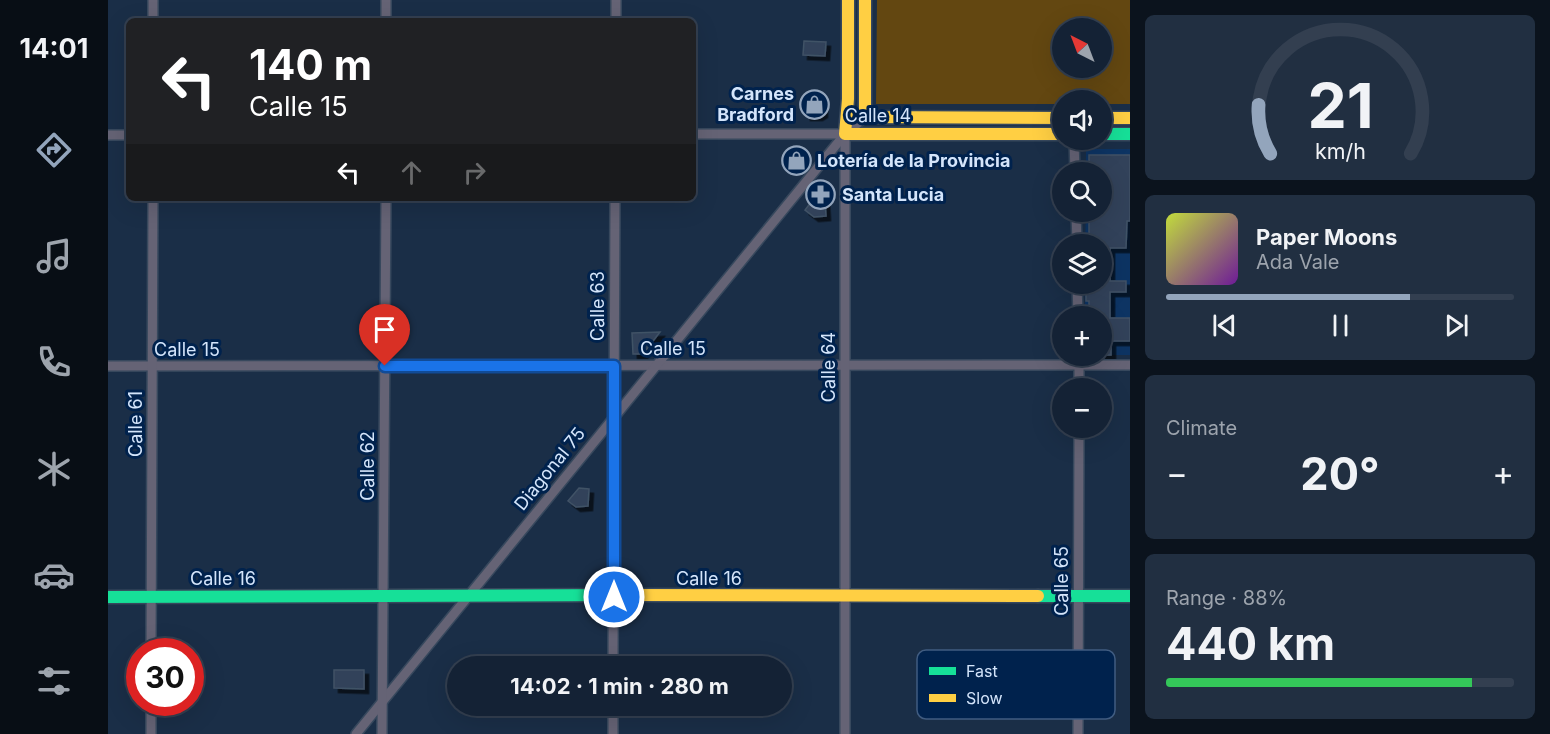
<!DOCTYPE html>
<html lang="en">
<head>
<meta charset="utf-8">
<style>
	:root { --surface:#142235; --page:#212f41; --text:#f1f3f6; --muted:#9da4ad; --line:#333f50; --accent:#93a5bc }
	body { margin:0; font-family:Inter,sans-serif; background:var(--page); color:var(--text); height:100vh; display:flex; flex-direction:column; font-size:22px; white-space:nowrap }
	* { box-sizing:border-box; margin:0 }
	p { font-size:20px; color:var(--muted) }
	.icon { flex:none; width:33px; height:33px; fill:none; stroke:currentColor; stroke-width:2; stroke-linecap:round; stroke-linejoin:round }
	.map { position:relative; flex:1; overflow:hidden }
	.side { display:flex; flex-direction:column; gap:15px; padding:15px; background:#0b131d; width:420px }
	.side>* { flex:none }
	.top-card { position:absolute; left:18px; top:18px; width:570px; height:183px; border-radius:9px; box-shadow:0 6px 24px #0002,0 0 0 2px var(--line); background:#202124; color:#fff; overflow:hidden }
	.needle { width:39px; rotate:318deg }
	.controls { position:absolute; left:944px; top:18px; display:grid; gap:12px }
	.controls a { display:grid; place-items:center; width:60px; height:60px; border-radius:50%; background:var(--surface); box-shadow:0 6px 24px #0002,0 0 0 2px var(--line); font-size:30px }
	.speed { position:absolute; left:18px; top:638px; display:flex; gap:12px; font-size:30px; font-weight:700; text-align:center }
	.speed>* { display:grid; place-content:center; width:78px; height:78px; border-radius:50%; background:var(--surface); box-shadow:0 6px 24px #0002,0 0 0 2px var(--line); line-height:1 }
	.speed .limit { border:9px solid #d22; background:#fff; color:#111 }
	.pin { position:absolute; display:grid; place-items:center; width:51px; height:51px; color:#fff; margin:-62px -26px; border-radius:50% 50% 50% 0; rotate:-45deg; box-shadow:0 0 6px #0007 }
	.pin .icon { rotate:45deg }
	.me { position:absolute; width:66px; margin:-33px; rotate:0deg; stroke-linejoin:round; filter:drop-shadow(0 0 4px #0008) }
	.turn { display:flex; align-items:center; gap:21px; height:126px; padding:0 24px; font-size:27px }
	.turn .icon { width:78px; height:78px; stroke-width:2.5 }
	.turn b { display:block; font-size:42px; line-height:51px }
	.lanes { display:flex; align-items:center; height:57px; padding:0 24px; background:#0003; justify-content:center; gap:30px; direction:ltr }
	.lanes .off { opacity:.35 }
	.big { font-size:45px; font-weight:700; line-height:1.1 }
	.side .widget { flex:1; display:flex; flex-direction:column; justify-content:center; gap:9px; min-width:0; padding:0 21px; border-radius:9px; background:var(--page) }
	.side .dial { align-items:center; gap:0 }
	.dial svg { height:156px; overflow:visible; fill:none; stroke:var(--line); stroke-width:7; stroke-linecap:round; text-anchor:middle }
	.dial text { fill:var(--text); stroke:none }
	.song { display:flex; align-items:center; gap:18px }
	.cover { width:72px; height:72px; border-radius:9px; background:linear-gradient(135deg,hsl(70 70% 55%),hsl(280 70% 35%)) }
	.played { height:6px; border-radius:3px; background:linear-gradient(90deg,var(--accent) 70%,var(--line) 70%) }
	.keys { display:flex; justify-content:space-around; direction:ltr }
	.heat { display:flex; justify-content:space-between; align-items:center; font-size:33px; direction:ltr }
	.charge { height:9px; border-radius:4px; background:linear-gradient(90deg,#34c759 88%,var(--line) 0) }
	.trip { position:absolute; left:339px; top:656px; width:345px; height:60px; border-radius:30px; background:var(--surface); box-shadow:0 6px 24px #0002,0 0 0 2px var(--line); font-weight:700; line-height:60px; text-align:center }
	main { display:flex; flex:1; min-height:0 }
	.tab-bar { display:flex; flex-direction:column; width:108px; justify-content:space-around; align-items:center; background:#080e15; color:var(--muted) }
	.tab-bar .icon { width:42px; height:42px }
	.tab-bar .on { color:var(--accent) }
	.tab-bar b { font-size:27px; color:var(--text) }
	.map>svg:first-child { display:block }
	.built { fill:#0d3463 }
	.green { fill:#634711; fill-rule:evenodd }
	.building { fill:#30435a; stroke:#415266; stroke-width:1.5; filter:url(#shadow) }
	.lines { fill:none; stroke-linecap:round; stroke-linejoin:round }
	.street-casing { stroke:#37485d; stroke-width:12 }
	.fast-casing { stroke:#37485d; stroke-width:15 }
	.slow-casing { stroke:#37485d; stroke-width:15 }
	.street { stroke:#656375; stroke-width:9 }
	.fast { stroke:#16e098; stroke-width:12 }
	.slow { stroke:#ffcf43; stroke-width:12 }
	.route-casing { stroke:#114b97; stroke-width:15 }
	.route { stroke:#1a73e8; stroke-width:10 }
	.labels { text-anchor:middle; stroke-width:6; stroke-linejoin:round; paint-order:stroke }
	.poi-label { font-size:18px; font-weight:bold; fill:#d4e5fb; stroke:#00224d; text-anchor:start }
	.street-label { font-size:18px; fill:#d4e5fb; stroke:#00224d }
	.key { fill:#00224d; stroke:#405c81; stroke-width:1.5 }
	.key-label { font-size:16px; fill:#d4e5fb }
</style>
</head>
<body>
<main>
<nav class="tab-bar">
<b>14:01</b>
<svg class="icon on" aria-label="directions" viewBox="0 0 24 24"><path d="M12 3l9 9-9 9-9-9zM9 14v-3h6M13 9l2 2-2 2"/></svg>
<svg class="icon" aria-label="music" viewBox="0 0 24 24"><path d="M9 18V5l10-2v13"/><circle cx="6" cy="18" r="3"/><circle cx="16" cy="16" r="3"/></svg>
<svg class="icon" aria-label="phone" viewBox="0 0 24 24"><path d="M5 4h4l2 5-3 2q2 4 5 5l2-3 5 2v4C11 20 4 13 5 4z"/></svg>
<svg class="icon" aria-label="climate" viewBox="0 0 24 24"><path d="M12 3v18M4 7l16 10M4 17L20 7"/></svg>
<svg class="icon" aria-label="car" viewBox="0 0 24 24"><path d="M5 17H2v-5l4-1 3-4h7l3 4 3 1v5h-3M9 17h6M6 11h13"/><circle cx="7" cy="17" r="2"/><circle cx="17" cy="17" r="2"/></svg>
<svg class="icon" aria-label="filters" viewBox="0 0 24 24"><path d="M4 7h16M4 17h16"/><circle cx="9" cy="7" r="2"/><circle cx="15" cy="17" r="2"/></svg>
</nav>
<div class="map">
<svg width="1022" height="734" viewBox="0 0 1022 734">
	<defs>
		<filter id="shadow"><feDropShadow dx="4.5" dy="4.5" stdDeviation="0" flood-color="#0009"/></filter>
	</defs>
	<rect width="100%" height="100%" fill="#1a2e47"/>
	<path class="built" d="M978,149H1022V355H993V316H977V284H993V244H977L978,212H993V172H978Z"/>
	<path class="green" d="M769,0H1022V104H993V100H954V104H768ZM954,28H993V68H954Z"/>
	<g class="building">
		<path d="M696,41L718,42L717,56L695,55Z"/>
		<path d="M699,95H715V113L710,116H698Z"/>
		<path d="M981,155H1022V221H1019L1018,248H1002V281H1018V292H1002V318H1022V341H1003V355H993V316H981V301H978V284H993V244H981V212H993V172H981Z"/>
		<path d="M716,185L718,216L706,217L697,210Z"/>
		<path d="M552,332L535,354H525L524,333Z"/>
		<path d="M471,488L481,489L480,506L468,507L460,501Z"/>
		<path d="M226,670H256V689L226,688Z"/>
	</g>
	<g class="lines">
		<defs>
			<g id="street">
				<path d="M45,21V0"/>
				<path d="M278,21V0"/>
				<path d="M508,21V0"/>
				<path d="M585,134H737"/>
				<path d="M0,135H21"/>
				<path d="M966,140L967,172"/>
				<path d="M968,212L969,244"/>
				<path d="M969,284L970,316"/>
				<path d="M971,356V388"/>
				<path d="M0,366L1022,365"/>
				<path d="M43,651L45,198"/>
				<path d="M505,666L507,198"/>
				<path d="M43,734V702"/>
				<path d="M248,734L737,134L757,117"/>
				<path d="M274,734L278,198"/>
				<path d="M505,734V705"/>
				<path d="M737,734V134"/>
				<path d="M970,734L971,428"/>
			</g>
			<g id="fast">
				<path d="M993,134H1022"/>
				<path d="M930,596H1022"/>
				<path d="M0,597L518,595"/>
			</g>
			<g id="slow">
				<path d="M740,0V99L737,134H954"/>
				<path d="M757,0V117L954,118"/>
				<path d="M993,118H1022"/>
				<path d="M518,595L930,596"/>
			</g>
		</defs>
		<use href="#street" class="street-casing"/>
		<use href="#fast" class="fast-casing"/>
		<use href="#slow" class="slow-casing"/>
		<use href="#street" class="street"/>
		<use href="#fast" class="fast"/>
		<use href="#slow" class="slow"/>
	</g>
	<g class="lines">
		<defs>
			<path id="route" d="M277,366H506V597"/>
		</defs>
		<use href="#route" class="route-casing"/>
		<use href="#route" class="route"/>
	</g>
	<defs>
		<symbol id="shop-ring" viewBox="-11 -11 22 22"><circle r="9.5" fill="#00224d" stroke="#93a5bc" stroke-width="1.5"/><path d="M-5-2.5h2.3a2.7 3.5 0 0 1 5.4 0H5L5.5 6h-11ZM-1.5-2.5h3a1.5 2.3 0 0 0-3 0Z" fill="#93a5bc"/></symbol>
		<symbol id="pharmacy-ring" viewBox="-11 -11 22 22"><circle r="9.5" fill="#00224d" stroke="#93a5bc" stroke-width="1.5"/><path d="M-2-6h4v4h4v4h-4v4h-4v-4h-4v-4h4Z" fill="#93a5bc"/></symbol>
	</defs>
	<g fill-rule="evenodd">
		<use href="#shop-ring" x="690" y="88" width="33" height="33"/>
		<use href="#shop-ring" x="672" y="144" width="33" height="33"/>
		<use href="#pharmacy-ring" x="696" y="178" width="33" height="33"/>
	</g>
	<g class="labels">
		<g class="poi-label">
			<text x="686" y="100" text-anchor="end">Carnes<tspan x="686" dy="21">Bradford</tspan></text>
			<text x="709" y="167">Lotería de la Provincia</text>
			<text x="734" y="201">Santa Lucia</text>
		</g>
		<g class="street-label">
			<text x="770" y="122">Calle 14</text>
			<text transform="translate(490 306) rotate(-90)" y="6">Calle 63</text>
			<text x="565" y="355">Calle 15</text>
			<text x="79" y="356">Calle 15</text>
			<text transform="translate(721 367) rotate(-90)" y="6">Calle 64</text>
			<text transform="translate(28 424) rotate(-90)" y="6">Calle 61</text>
			<text transform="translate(260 466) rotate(-90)" y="6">Calle 62</text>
			<text transform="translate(442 469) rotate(-51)" y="6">Diagonal 75</text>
			<text x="115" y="585">Calle 16</text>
			<text x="601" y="585">Calle 16</text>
			<text transform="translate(954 581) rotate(-90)" y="6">Calle 65</text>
		</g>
	</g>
	<rect x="809" y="650" width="198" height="69" rx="9" class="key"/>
	<rect x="821" y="667" width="27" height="8" fill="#16e098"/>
	<rect x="821" y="694" width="27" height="8" fill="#ffcf43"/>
	<g class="key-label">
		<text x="858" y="677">Fast</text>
		<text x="858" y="704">Slow</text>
	</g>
</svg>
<div class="controls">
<a><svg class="needle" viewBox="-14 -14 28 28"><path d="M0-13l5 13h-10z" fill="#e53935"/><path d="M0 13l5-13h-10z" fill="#9da4ad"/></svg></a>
<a><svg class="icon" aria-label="sound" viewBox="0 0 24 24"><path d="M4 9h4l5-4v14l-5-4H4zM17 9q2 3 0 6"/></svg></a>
<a><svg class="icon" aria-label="search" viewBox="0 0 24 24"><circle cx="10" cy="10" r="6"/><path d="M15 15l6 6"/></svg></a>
<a><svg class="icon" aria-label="layers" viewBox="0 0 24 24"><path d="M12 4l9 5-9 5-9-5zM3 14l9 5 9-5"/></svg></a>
<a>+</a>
<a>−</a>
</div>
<div class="speed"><div class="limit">30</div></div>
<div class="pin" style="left:277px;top:366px;background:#d93025"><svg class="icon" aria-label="arrive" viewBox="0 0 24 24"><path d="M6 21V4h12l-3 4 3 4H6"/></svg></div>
<svg class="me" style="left:506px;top:597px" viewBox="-20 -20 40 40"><circle r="17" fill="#1a73e8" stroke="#fff" stroke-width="3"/><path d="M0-11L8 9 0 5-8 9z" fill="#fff"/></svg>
<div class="trip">14:02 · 1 min · 280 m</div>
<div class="top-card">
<div class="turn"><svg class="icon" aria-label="left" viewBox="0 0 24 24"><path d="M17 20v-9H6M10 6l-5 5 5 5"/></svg><div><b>140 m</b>Calle 15</div></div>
<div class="lanes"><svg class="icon" aria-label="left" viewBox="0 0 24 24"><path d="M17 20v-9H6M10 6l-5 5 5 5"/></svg><svg class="icon off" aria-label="ahead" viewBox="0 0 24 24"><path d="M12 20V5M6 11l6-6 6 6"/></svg><svg class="icon off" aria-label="right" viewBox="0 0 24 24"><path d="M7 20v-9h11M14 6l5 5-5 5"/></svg></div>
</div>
</div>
<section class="side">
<div class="widget dial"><svg viewBox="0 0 100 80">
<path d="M14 69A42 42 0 1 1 86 69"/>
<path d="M14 69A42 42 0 0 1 8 44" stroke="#93a5bc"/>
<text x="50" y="56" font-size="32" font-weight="700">21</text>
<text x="50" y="72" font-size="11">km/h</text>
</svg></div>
<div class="widget">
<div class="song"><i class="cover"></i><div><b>Paper Moons</b><p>Ada Vale</p></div></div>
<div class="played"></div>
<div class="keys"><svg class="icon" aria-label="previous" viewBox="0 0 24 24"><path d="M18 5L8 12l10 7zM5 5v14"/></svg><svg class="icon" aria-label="pause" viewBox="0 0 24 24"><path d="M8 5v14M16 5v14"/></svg><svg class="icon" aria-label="next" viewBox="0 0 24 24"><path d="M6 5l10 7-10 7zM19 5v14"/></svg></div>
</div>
<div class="widget"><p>Climate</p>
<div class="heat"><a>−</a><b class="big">20°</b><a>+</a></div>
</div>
<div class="widget"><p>Range · 88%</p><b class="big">440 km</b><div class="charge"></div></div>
</section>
</main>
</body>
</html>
